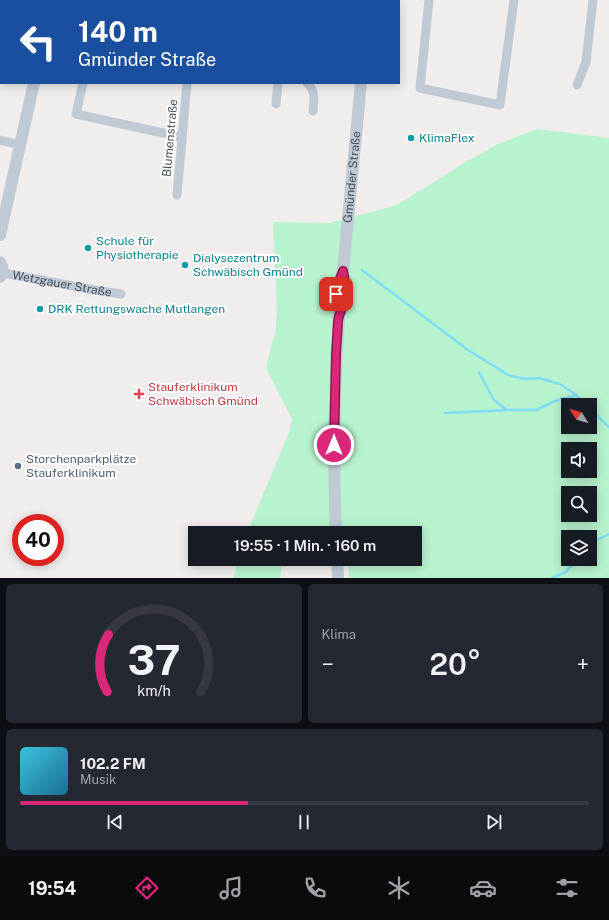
<!DOCTYPE html>
<html lang="de">
<head>
<meta charset="utf-8">
<style>
	:root { --surface:#171b24; --page:#242831; --text:#f1f3f6; --muted:#9ea1a6; --line:#363941; --accent:#db2777 }
	body { margin:0; font-family:"Public Sans",sans-serif; background:var(--page); color:var(--text); height:100vh; display:flex; flex-direction:column; font-size:15px; white-space:nowrap }
	* { box-sizing:border-box; margin:0 }
	p { font-size:13px; color:var(--muted) }
	.icon { flex:none; width:22px; height:22px; fill:none; stroke:currentColor; stroke-width:2; stroke-linecap:round; stroke-linejoin:round }
	.map { position:relative; height:578px; overflow:hidden }
	.sheet { display:flex; flex-direction:column; gap:6px; padding:6px; background:#0d0f14; flex:1 }
	.sheet>* { flex:none }
	.guide { position:absolute; left:0px; top:0px; width:400px; height:84px; box-shadow:0 2px 10px #0003; background:#1a4fa0; color:#fff; overflow:hidden }
	.needle { width:26px; rotate:307deg }
	.buttons { position:absolute; left:561px; top:398px; display:grid; gap:8px }
	.buttons a { display:grid; place-items:center; width:36px; height:36px; border-radius:0px; background:var(--surface); box-shadow:0 2px 10px #0003; font-size:20px }
	.speed { position:absolute; left:12px; top:514px; display:flex; gap:8px; font-size:20px; font-weight:700; text-align:center }
	.speed>* { display:grid; place-content:center; width:52px; height:52px; border-radius:50%; background:var(--surface); box-shadow:0 2px 10px #0003; line-height:1 }
	.speed .limit { border:6px solid #d22; background:#fff; color:#111 }
	.pin { position:absolute; display:grid; place-items:center; width:34px; height:34px; color:#fff; margin:-17px; border-radius:8px; box-shadow:0 2px 6px #0006 }
	.me { position:absolute; width:44px; margin:-22px; rotate:0deg; stroke-linejoin:round; filter:drop-shadow(0 0 3px #0008) }
	.turn { display:flex; align-items:center; gap:14px; height:84px; padding:0 12px; font-size:18px }
	.turn .icon { width:52px; height:52px; stroke-width:2.5 }
	.turn b { display:block; font-size:28px; line-height:34px }
	.big { font-size:30px; font-weight:600; line-height:1.1 }
	.sheet .tile { flex:1; display:flex; flex-direction:column; justify-content:center; gap:6px; min-width:0; padding:0 14px; border-radius:6px; background:var(--page) }
	.sheet .dial { align-items:center; gap:0 }
	.dial svg { height:104px; overflow:visible; fill:none; stroke:var(--line); stroke-width:7; stroke-linecap:round; text-anchor:middle }
	.dial text { fill:var(--text); stroke:none }
	.song { display:flex; align-items:center; gap:12px }
	.cover { width:48px; height:48px; border-radius:6px; background:linear-gradient(135deg,hsl(190 70% 55%),hsl(200 70% 35%)) }
	.played { height:4px; border-radius:2px; background:linear-gradient(90deg,var(--accent) 40%,var(--line) 40%) }
	.keys { display:flex; justify-content:space-around; direction:ltr }
	.heat { display:flex; justify-content:space-between; align-items:center; font-size:22px; direction:ltr }
	.sheet .tiles { flex:1; display:grid; gap:6px; grid-template-columns:1fr 1fr }
	.tile:last-child { grid-column:span 2 }
	.trip { position:absolute; left:188px; top:526px; width:234px; height:40px; border-radius:0px; background:var(--surface); box-shadow:0 2px 10px #0003; font-weight:600; line-height:40px; text-align:center }
	.tabs { display:flex; height:64px; justify-content:space-around; align-items:center; background:#090b0e; color:var(--muted) }
	.tabs .icon { width:28px; height:28px }
	.tabs .selected { color:var(--accent) }
	.tabs b { font-size:18px; color:var(--text) }
	.map>svg:first-child { display:block }
	.green { fill:#b7f3ce; fill-rule:evenodd }
	.lines { fill:none; stroke-linecap:round; stroke-linejoin:round }
	.stream { stroke:#7fddf5; stroke-width:2.5 }
	.minor { stroke:#bfcad5; stroke-width:9 }
	.tertiary { stroke:#bfcad5; stroke-width:12 }
	.route-casing { stroke:#8e194d; stroke-width:10 }
	.route { stroke:#db2777; stroke-width:7 }
	.culture-dot { fill:#0f9aa8; stroke:#fff; stroke-width:1.5 }
	.health-dot { fill:#e0444e; stroke:#fff; stroke-width:1.5 }
	.service-dot { fill:#5c6f8a; stroke:#fff; stroke-width:1.5 }
	.labels { text-anchor:middle; stroke-width:4; stroke-linejoin:round; paint-order:stroke }
	.street-label { font-size:12px; fill:#44515d; stroke:#fff }
	.culture-label { font-size:12px; fill:#0d838f; stroke:#fff; text-anchor:start }
	.health-label { font-size:12px; fill:#be3a42; stroke:#fff; text-anchor:start }
	.service-label { font-size:12px; fill:#4e5e75; stroke:#fff; text-anchor:start }
</style>
</head>
<body>
<div class="map">
<svg width="609" height="578" viewBox="0 0 609 578">
	<rect width="100%" height="100%" fill="#f1eded"/>
	<g class="green">
		<path d="M537,129L609,138V578H349L348,559H415V533H247L290,430L292,419L266,368L272,342L275,333L277,313L273,222L330,223L397,205L464,163L498,144ZM568,405H590V427H568ZM568,449H590V471H568ZM568,493H590V515H568ZM568,537H590V559H568Z"/>
		<path d="M239,559H283L280,578H233Z"/>
	</g>
	<g class="lines">
		<g class="stream">
			<path d="M362,270L468,350L510,376L526,379L539,378L560,384L576,395L586,405"/>
			<path d="M479,372L494,400L507,410"/>
			<path d="M590,409L609,427"/>
			<path d="M445,413L508,410H536L555,401L576,395"/>
			<path d="M590,545L597,540L609,534"/>
			<path d="M552,578L566,572L577,559"/>
		</g>
		<g class="minor">
			<path d="M429,0L420,88L500,105L514,0"/>
			<path d="M196,1L197,0"/>
			<path d="M279,1V0"/>
			<path d="M0,56H1"/>
			<path d="M83,83L76,114L181,137"/>
			<path d="M307,83C316,91 314,99 313,111"/>
			<path d="M577,85L586,62L593,0"/>
			<path d="M276,104L278,83"/>
			<path d="M0,140L20,145"/>
			<path d="M177,195L187,83"/>
			<path id="s1" d="M3,273L95,290L121,294"/>
		</g>
		<g class="tertiary">
			<path d="M51,1L52,0"/>
			<path d="M371,1V0"/>
			<path d="M0,235L34,83"/>
			<path d="M0,262C3,267 4,272 0,277"/>
			<path d="M339,316C347,296 347,292 343,271"/>
			<path id="s2" d="M336,533C333,462 334,390 339,319C339,312 336,307 336,300C335,290 339,281 343,271L361,83"/>
			<path d="M337,559L338,578"/>
		</g>
	</g>
	<g class="lines">
		<defs>
			<path id="route" d="M334,445L336,354L338,321C339,313 343,307 345,300C347,290 345,281 343,271L337,287L336,294"/>
		</defs>
		<use href="#route" class="route-casing"/>
		<use href="#route" class="route"/>
	</g>
	<g class="culture-dot">
		<circle cx="411" cy="138" r="4"/>
		<circle cx="88" cy="248" r="4"/>
		<circle cx="185" cy="265" r="4"/>
		<circle cx="40" cy="309" r="4"/>
	</g>
	<path class="health-dot" d="M137 388h4v4h4v4h-4v4h-4v-4h-4v-4h4z"/>
	<circle class="service-dot" cx="18" cy="466" r="4"/>
	<g class="labels">
		<g class="street-label">
			<text transform="translate(170 138) rotate(-85)" y="4">Blumenstraße</text>
			<text dy="4" stroke="none"><textPath href="#s2" startOffset="358">Gmünder Straße</textPath></text>
			<text dy="4" stroke="none"><textPath href="#s1" startOffset="60">Wetzgauer Straße</textPath></text>
		</g>
		<g class="culture-label">
			<text x="419" y="142">KlimaFlex</text>
			<text x="96" y="245">Schule für<tspan x="96" dy="14">Physiotherapie</tspan></text>
			<text x="193" y="262">Dialysezentrum<tspan x="193" dy="14">Schwäbisch Gmünd</tspan></text>
			<text x="48" y="313">DRK Rettungswache Mutlangen</text>
		</g>
		<g class="health-label">
			<text x="148" y="391">Stauferklinikum<tspan x="148" dy="14">Schwäbisch Gmünd</tspan></text>
		</g>
		<g class="service-label">
			<text x="26" y="463">Storchenparkplätze<tspan x="26" dy="14">Stauferklinikum</tspan></text>
		</g>
	</g>
</svg>
<div class="buttons">
<a><svg class="needle" viewBox="-14 -14 28 28"><path d="M0-13l5 13h-10z" fill="#e53935"/><path d="M0 13l5-13h-10z" fill="#9ea1a6"/></svg></a>
<a><svg class="icon" aria-label="sound" viewBox="0 0 24 24"><path d="M4 9h4l5-4v14l-5-4H4zM17 9q2 3 0 6"/></svg></a>
<a><svg class="icon" aria-label="search" viewBox="0 0 24 24"><circle cx="10" cy="10" r="6"/><path d="M15 15l6 6"/></svg></a>
<a><svg class="icon" aria-label="layers" viewBox="0 0 24 24"><path d="M12 4l9 5-9 5-9-5zM3 14l9 5 9-5"/></svg></a>
</div>
<div class="speed"><div class="limit">40</div></div>
<div class="pin" style="left:336px;top:294px;background:#d93025"><svg class="icon" aria-label="arrive" viewBox="0 0 24 24"><path d="M6 21V4h12l-3 4 3 4H6"/></svg></div>
<svg class="me" style="left:334px;top:445px" viewBox="-20 -20 40 40"><circle r="17" fill="#db2777" stroke="#fff" stroke-width="3"/><path d="M0-11L8 9 0 5-8 9z" fill="#fff"/></svg>
<div class="trip">19:55 · 1 Min. · 160 m</div>
<div class="guide">
<div class="turn"><svg class="icon" aria-label="left" viewBox="0 0 24 24"><path d="M17 20v-9H6M10 6l-5 5 5 5"/></svg><div><b>140 m</b>Gmünder Straße</div></div>
</div>
</div>
<section class="sheet">
<div class="tiles">
<div class="tile dial"><svg viewBox="0 0 100 80">
<path d="M14 69A42 42 0 1 1 86 69"/>
<path d="M14 69A42 42 0 0 1 15 25" stroke="#db2777"/>
<text x="50" y="56" font-size="32" font-weight="700">37</text>
<text x="50" y="72" font-size="11">km/h</text>
</svg></div>
<div class="tile"><p>Klima</p>
<div class="heat"><a>−</a><b class="big">20°</b><a>+</a></div>
</div>
<div class="tile">
<div class="song"><i class="cover"></i><div><b>102.2 FM</b><p>Musik</p></div></div>
<div class="played"></div>
<div class="keys"><svg class="icon" aria-label="previous" viewBox="0 0 24 24"><path d="M18 5L8 12l10 7zM5 5v14"/></svg><svg class="icon" aria-label="pause" viewBox="0 0 24 24"><path d="M8 5v14M16 5v14"/></svg><svg class="icon" aria-label="next" viewBox="0 0 24 24"><path d="M6 5l10 7-10 7zM19 5v14"/></svg></div>
</div>
</div>
</section>
<nav class="tabs">
<b>19:54</b>
<svg class="icon selected" aria-label="directions" viewBox="0 0 24 24"><path d="M12 3l9 9-9 9-9-9zM9 14v-3h6M13 9l2 2-2 2"/></svg>
<svg class="icon" aria-label="music" viewBox="0 0 24 24"><path d="M9 18V5l10-2v13"/><circle cx="6" cy="18" r="3"/><circle cx="16" cy="16" r="3"/></svg>
<svg class="icon" aria-label="phone" viewBox="0 0 24 24"><path d="M5 4h4l2 5-3 2q2 4 5 5l2-3 5 2v4C11 20 4 13 5 4z"/></svg>
<svg class="icon" aria-label="climate" viewBox="0 0 24 24"><path d="M12 3v18M4 7l16 10M4 17L20 7"/></svg>
<svg class="icon" aria-label="car" viewBox="0 0 24 24"><path d="M5 17H2v-5l4-1 3-4h7l3 4 3 1v5h-3M9 17h6M6 11h13"/><circle cx="7" cy="17" r="2"/><circle cx="17" cy="17" r="2"/></svg>
<svg class="icon" aria-label="filters" viewBox="0 0 24 24"><path d="M4 7h16M4 17h16"/><circle cx="9" cy="7" r="2"/><circle cx="15" cy="17" r="2"/></svg>
</nav>
</body>
</html>
